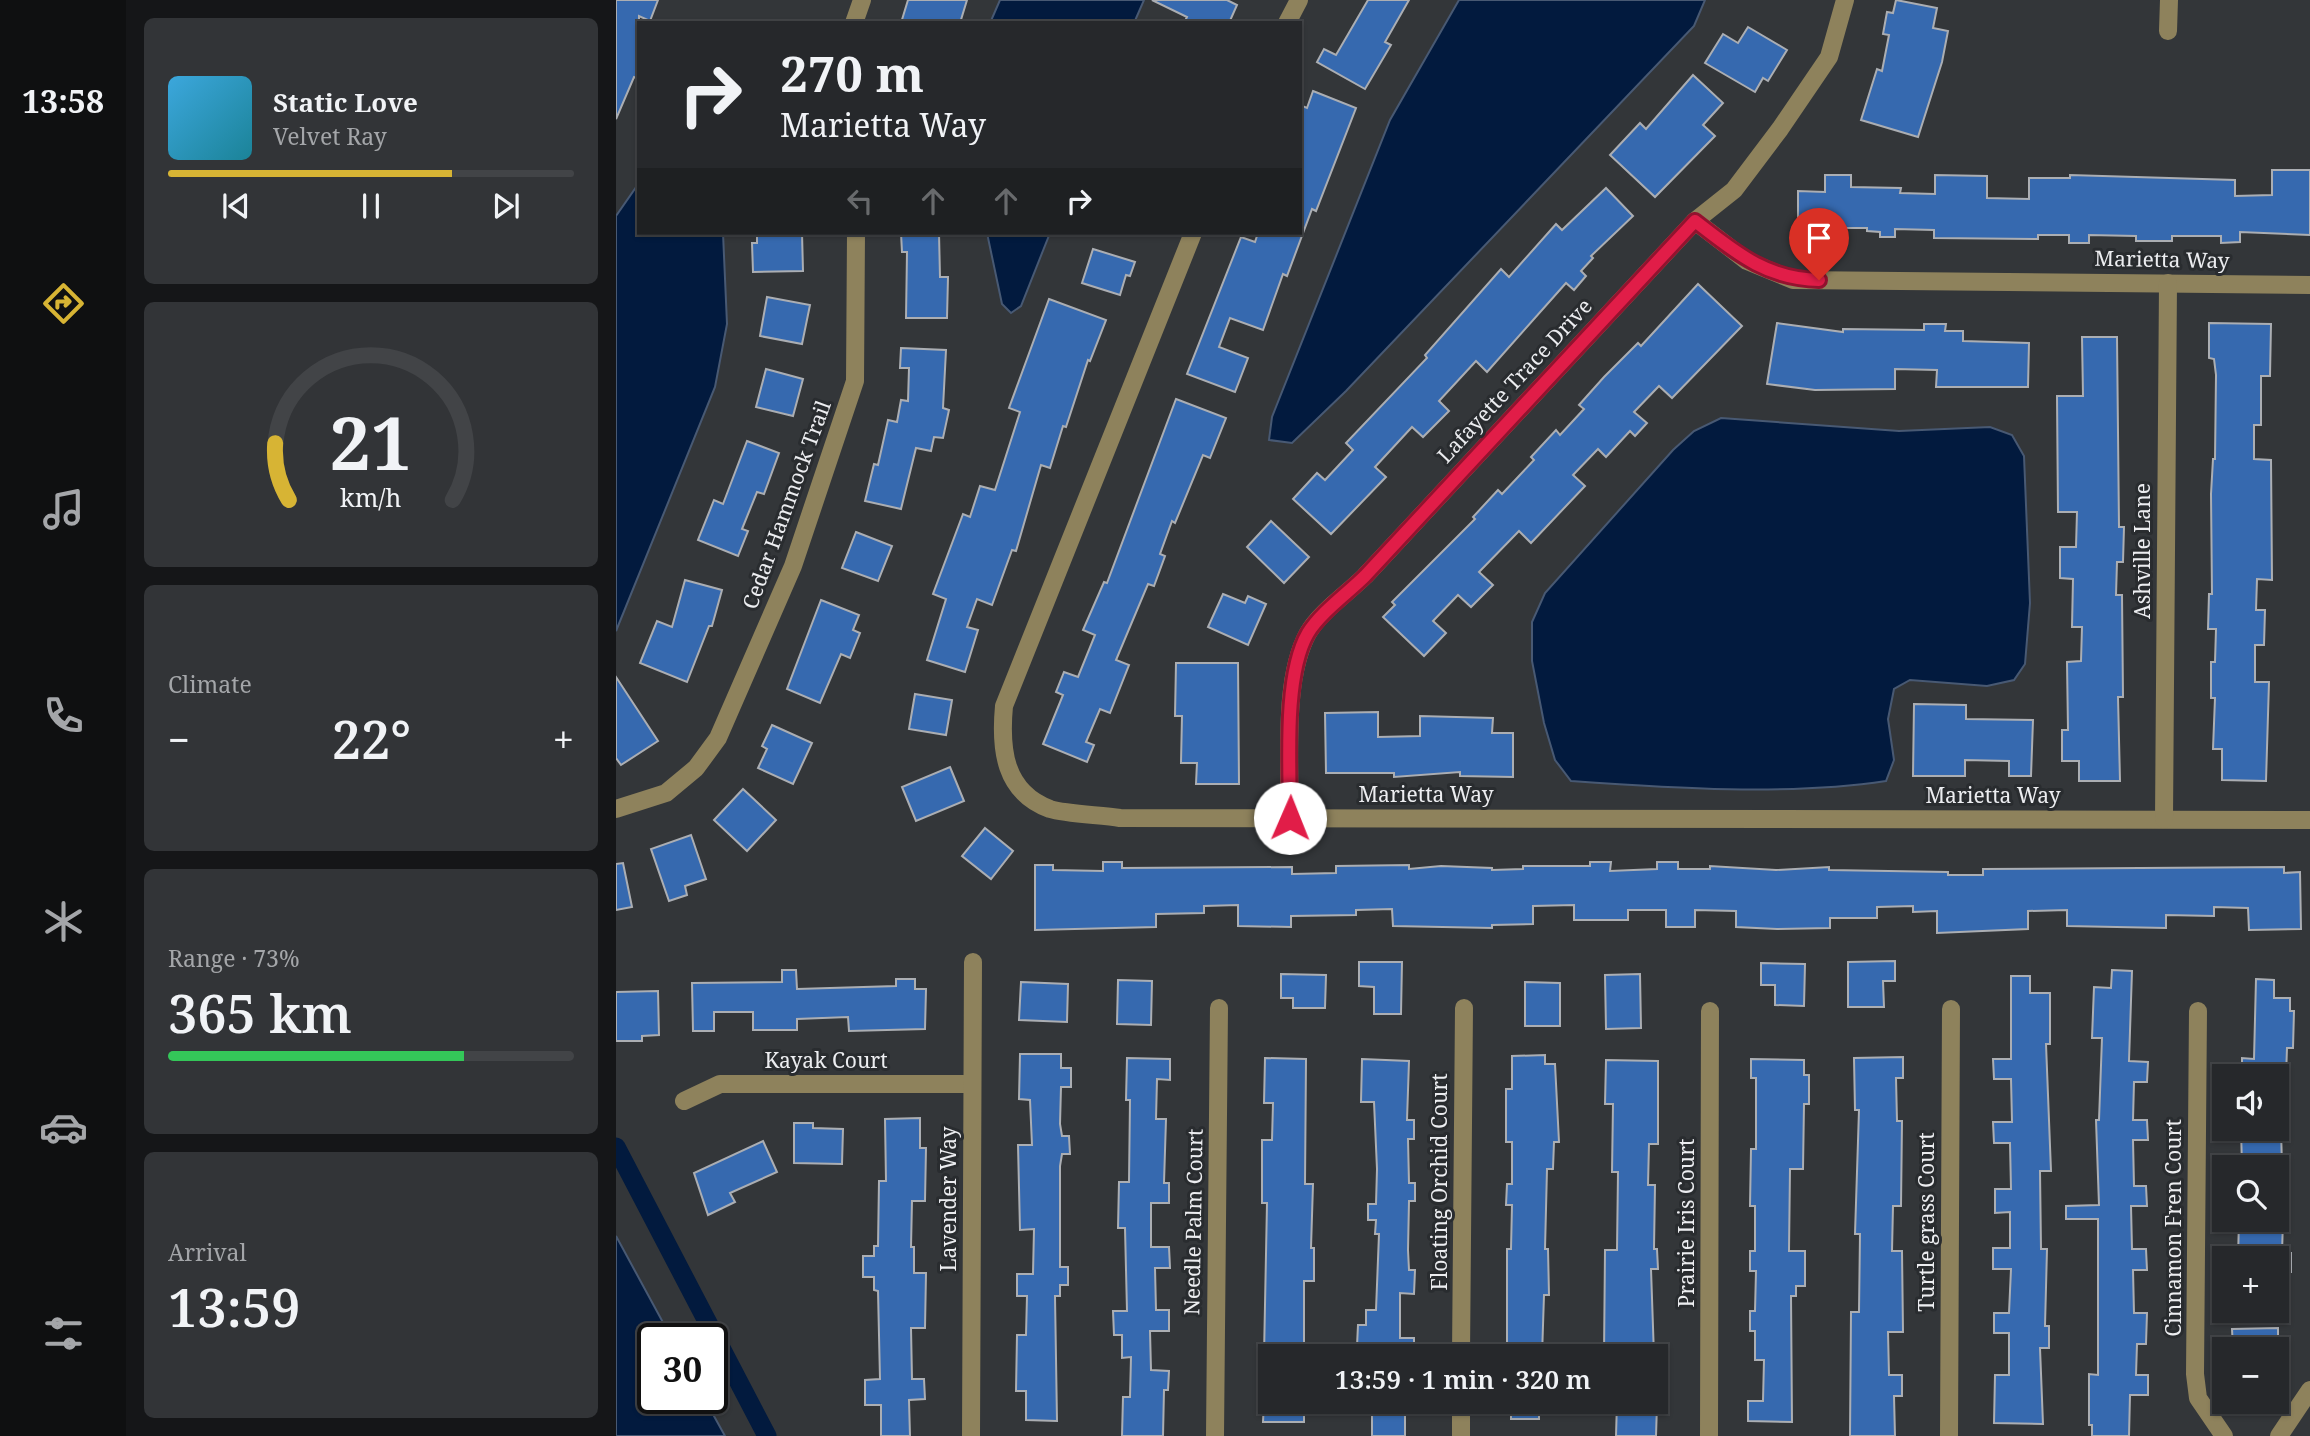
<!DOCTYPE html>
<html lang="en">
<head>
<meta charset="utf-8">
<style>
	:root { --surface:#26282b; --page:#323437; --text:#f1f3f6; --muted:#a4a6a9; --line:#424447; --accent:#d7b434 }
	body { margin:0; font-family:"Noto Serif",serif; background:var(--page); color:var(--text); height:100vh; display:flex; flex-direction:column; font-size:26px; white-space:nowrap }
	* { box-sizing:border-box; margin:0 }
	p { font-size:23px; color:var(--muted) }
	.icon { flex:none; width:38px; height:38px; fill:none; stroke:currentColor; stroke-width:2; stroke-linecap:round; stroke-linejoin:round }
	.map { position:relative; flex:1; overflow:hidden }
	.panel { display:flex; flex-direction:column; gap:18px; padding:18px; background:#151618; width:490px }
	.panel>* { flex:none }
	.guide { position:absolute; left:21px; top:21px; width:665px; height:214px; border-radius:0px; box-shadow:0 2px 5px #0004,0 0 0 2px var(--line); background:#26282b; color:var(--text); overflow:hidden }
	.controls { position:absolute; left:1596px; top:1064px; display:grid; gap:14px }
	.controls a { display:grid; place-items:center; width:77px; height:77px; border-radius:0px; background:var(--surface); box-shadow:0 2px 5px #0004,0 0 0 2px var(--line); font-size:35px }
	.speed { position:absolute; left:21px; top:1323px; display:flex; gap:14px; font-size:35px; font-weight:700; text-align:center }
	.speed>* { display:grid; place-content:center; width:91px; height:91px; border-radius:50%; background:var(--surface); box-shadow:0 2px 5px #0004,0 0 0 2px var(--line); line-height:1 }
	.speed .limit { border:4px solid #111; border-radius:10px; background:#fff; color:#111 }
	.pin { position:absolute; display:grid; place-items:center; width:60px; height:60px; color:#fff; margin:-72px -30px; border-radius:50% 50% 50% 0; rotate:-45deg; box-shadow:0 0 7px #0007 }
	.pin .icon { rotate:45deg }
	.me { position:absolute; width:77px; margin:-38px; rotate:1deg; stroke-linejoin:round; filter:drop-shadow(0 0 5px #0008) }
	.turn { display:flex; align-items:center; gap:24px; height:147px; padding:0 28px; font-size:32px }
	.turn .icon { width:91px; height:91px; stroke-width:2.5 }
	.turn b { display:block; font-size:49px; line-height:60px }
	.lanes { display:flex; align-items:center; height:66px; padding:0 28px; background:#0003; justify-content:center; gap:35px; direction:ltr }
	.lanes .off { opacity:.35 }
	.big { font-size:52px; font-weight:600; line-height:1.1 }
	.panel .tile { flex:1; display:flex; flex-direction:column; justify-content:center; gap:10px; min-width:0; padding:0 24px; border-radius:10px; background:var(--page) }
	.panel .dial { align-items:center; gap:0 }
	.dial svg { height:182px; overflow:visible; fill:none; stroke:var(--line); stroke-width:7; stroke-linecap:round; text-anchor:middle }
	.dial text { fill:var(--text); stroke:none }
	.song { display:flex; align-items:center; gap:21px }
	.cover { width:84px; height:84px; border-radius:10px; background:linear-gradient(135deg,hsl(200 70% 55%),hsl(190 70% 35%)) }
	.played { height:7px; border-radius:4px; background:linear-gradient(90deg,var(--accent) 70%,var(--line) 70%) }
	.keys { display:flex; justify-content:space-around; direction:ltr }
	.heat { display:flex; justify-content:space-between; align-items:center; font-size:38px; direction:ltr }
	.charge { height:10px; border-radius:5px; background:linear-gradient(90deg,#34c759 73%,var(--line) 0) }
	.trip { position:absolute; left:642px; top:1344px; width:410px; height:70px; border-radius:0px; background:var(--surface); box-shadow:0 2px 5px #0004,0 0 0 2px var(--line); font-weight:600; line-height:70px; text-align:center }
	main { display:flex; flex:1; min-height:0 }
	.tab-bar { display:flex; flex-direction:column; width:126px; justify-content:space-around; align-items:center; background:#0f1011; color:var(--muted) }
	.tab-bar .icon { width:49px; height:49px }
	.tab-bar .on { color:var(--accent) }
	.tab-bar b { font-size:32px; color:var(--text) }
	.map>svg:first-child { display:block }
	.water { fill:#021a3e; stroke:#485973; stroke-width:2 }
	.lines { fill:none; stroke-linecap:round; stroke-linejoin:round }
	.canal { stroke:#021a3e; stroke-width:19 }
	.building { fill:#3669af; stroke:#abaeb3; stroke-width:2 }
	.minor { stroke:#8e825c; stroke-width:18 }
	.route-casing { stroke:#92132f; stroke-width:18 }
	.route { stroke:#e11d48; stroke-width:12 }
	.labels { text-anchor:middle; stroke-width:6; stroke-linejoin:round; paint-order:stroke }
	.street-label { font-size:21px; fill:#ecedf0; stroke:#292c2f }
</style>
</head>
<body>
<main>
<nav class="tab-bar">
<b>13:58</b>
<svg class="icon on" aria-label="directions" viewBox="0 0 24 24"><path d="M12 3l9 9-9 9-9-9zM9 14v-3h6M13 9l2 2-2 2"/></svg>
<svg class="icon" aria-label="music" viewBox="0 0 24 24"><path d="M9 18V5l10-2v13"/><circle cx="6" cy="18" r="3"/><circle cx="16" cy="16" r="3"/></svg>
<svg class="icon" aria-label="phone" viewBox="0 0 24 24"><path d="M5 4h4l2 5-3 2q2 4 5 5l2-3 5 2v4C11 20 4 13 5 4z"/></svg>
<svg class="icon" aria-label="climate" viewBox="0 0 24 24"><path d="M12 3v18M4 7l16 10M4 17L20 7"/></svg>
<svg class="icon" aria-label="car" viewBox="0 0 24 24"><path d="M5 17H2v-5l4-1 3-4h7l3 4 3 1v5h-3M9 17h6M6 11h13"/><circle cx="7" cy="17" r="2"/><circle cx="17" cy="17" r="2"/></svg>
<svg class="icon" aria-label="filters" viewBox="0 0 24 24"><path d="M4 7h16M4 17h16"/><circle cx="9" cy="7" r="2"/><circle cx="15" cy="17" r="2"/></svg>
</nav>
<section class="panel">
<div class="tile">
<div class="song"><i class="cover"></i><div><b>Static Love</b><p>Velvet Ray</p></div></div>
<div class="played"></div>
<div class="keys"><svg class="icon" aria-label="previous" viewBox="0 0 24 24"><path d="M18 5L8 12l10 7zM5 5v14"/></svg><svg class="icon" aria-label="pause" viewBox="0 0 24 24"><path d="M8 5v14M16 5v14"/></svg><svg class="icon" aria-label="next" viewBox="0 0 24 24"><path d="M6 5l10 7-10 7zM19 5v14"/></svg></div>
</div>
<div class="tile dial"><svg viewBox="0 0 100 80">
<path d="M14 69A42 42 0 1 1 86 69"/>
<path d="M14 69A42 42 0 0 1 8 44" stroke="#d7b434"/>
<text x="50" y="56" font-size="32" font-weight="700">21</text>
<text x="50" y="72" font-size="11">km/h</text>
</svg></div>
<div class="tile"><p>Climate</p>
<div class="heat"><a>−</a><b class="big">22°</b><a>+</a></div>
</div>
<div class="tile"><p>Range · 73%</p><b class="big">365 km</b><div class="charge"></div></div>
<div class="tile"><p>Arrival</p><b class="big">13:59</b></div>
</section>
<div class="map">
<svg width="1694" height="1436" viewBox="0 0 1694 1436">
	<rect width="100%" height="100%" fill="#333639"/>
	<g class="water">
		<path d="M384,0H528L518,23H374Z"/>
		<path d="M843,0H1089L1078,26L730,391L676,443L653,440L656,417L774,120Z"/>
		<path d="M23,183V233H107L111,324L99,387L0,631V216Z"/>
		<path d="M371,233H434L405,306L395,313L386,304Z"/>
		<path d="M1105,418L1283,431L1374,427L1396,435L1408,456L1414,603L1409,664L1398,680L1371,686L1294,680L1278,689L1272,719L1278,760L1270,781C1172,796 1054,788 955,781L939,760L928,723L916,661V622L929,593L1057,450L1078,431Z"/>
		<path d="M0,1236L56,1339H37V1398H88L109,1436H0Z"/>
	</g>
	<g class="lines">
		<path class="canal" d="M0,1147L151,1436"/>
	</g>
	<g class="building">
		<path d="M0,0H42L34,21L23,16V79L18,77L0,119Z"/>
		<path d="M292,0H351L344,23H285Z"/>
		<path d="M536,0H611L621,5L613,23H568L571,17Z"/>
		<path d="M752,0H793L769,42L775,45L749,89L701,62L708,49L720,55Z"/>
		<path d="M1280,0L1321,8L1317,28L1332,31L1326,62L1302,137L1245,120L1261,69L1266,71L1273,35L1267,34L1271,12L1277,13Z"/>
		<path d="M1132,27L1171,50L1152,81L1147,78L1139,92L1089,63L1107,34L1122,43Z"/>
		<path d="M1077,75L1107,103L1087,125L1099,136L1039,197L994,155L1024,123L1030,129Z"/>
		<path d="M697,91L740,108L700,211L696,209L671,276L667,274L647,330L614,318L603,347L632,358L619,392L571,374L625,237L639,242L642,233H684V105L691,108Z"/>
		<path d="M1656,170H1694V235L1624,232V242L1605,243V236H1556V241H1520V236L1473,235V243H1453V235H1422V239L1318,238V230L1279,229V237H1264V232L1251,231V228H1218V236H1182V191L1209,192V175H1235V187L1285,188L1284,193L1319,194V175L1371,176V198L1413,199V178H1454V175L1619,180V196L1656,195Z"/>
		<path d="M990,188L1017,216L975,256L977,258L965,271L970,276L958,290L950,283L871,372L860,361L823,401L833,411L807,437L796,427L759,467L770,477L715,534L677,499L701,473L709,480L737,450L730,443L811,358L809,355L885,269L893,277L940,224L946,230Z"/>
		<path d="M141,233H186L187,271L137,272L136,243H141Z"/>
		<path d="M285,233H323L324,277H332L331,318H290L291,252H286Z"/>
		<path d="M477,249L519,262L514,276L510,275L504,295L466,283Z"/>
		<path d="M1082,284L1126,326L1056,398L1043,386L1018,412L1031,423L1019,436L1014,431L990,457L982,449L957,475L969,486L915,543L903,531L863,572L877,585L855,607L842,595L817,621L830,633L808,656L767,617L779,605L776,602L859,519L857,517L882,490L886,494L918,460L915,457L940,430L944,435L968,409L963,405L988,377L1022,343L1025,346Z"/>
		<path d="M151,297L194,305L186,344L144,336Z"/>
		<path d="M433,299L490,320L474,361L472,360L450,427L447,426L434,468L425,465L400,551L396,550L376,605L361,599L351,627L362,630L349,672L311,660L330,599L317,594L347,514L354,517L364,486L379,490L404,412L393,408Z"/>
		<path d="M1161,323L1227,332V329L1308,330V324H1330L1329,331H1347V341L1413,343L1412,387H1320L1321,370L1279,369V389L1199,390L1151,384Z"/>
		<path d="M1593,323L1655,324L1654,376H1645V425H1638V459L1655,460L1656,580L1641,579L1640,610H1649L1648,645H1639V682H1653L1650,781L1606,780V749H1597L1599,698H1595V662H1599L1600,629H1592L1593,594H1596L1595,494L1597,459H1599L1600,375L1598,359L1593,358Z"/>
		<path d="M1466,337H1501L1503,527H1508L1507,562H1501L1500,595H1506L1507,697H1502L1504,781H1463V761H1446V730H1452L1451,662L1465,661L1466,627H1456L1457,579L1444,578V547H1460L1461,512H1442L1441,396H1467Z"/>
		<path d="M285,348L330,350L327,408L333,410L327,438L318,437L315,451L300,448L285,509L249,501L258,464L262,465L272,420L281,422L285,400L292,401L293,368H284Z"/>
		<path d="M150,369L187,379L177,416L140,407Z"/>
		<path d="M560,399L610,418L594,458L587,455L559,523L556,521L544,554L549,556L538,586L532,584L500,660L513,665L494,713L484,709L470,742L478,745L471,762L427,744L447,695L440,692L448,672L462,677L479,635L467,630L488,582L491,583Z"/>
		<path d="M131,441L163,453L148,494L141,492L126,529L132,531L122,556L82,540L98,500L107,504Z"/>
		<path d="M655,521L693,557L668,583L631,547Z"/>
		<path d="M240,532L276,546L262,581L226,568Z"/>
		<path d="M69,580L106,590L96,626H93L71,682L24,663L41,621L56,627Z"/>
		<path d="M607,594L629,603L632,596L650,604L632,645L592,627Z"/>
		<path d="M205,600L243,615L237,630L244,633L234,658L225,654L204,703L171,689Z"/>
		<path d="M560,663H622L623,784H580L581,763H565L566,716H559Z"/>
		<path d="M0,677L42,741L5,765L0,758Z"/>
		<path d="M299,694L336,700L330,735L293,729Z"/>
		<path d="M1298,704L1350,705V719L1417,720L1415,776H1393V761L1349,760V776H1297Z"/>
		<path d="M762,712V737L804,736V716L877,718L876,733H897V777L844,776V772L778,777V773H710L709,713Z"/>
		<path d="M156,725L196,743L177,784L142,768L151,749L146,746Z"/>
		<path d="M334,767L348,801L300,821L286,787Z"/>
		<path d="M127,789L160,820L131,851L98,820Z"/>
		<path d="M369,828L397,851L375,879L346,856Z"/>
		<path d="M75,835L90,879L69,886L71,895L53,901L35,849Z"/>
		<path d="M487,862H506V868L676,867V874L720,873V866L793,865V869L825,866L876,868V870L907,869V866H974V862H995L994,871L1041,869V862H1062V869H1094V866L1160,870L1213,867V870L1332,872V875H1367V869L1668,867V873L1684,872L1685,929L1633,930L1632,908L1598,907V916L1550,915V928L1451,926V910L1412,911V929L1321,933V911L1297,912V906L1261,907V918H1214V928L1161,929L1120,927V911L1079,910V927H1050V910H1012V920H958V905L917,906V924L876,925V928L777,926L776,909L740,910V915L675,916V927L622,926V905L588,906V913L540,914V927L419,930V865H437V870L487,871Z"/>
		<path d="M7,863L16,907L0,910V864Z"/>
		<path d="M1279,961V981H1267L1268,1007H1232V962Z"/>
		<path d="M743,962H786L785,1014H758V987L743,986Z"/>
		<path d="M1145,963L1189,964L1188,1006L1159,1005V985H1145Z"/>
		<path d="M166,970H180L181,989L280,986V979H299V989H310L309,1029L233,1031L232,1017L181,1019V1030H137V1012H98V1031H77L76,983L166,982Z"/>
		<path d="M1496,970L1516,971L1513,1061L1532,1062L1531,1082H1518L1517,1120H1531L1532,1140H1517L1518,1186H1530L1531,1206H1515L1516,1249H1530L1531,1270H1517L1518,1313H1531L1530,1344H1521L1520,1375H1532V1395H1514L1513,1436H1476V1425H1473V1374L1482,1375V1219H1450V1206L1483,1205L1480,1120H1483L1486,1038H1476L1478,987L1495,988Z"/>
		<path d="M665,974L710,975L709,1008H677V998H665Z"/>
		<path d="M1024,974L1025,1028L990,1029L989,975Z"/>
		<path d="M1395,976H1414V993H1434V1044H1430L1435,1171H1424L1425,1249H1431L1429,1326H1433V1348H1424L1427,1424L1378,1423L1379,1375H1393V1333H1378V1313H1393L1395,1269H1377V1248H1394V1212L1379,1213V1189H1395L1394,1143H1378L1377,1122H1396L1395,1079H1378L1377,1059H1395Z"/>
		<path d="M1640,979L1658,980V998H1674V1011H1678L1677,1048H1671L1670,1076H1626V1058L1638,1059Z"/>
		<path d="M502,980L536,981L535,1025L501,1024Z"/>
		<path d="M405,982L452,984L451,1022L403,1020Z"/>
		<path d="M909,982L944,983V1026H909Z"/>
		<path d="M42,991L43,1035L26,1036V1041H0V992Z"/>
		<path d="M404,1054H445V1068H455V1087H445L444,1124L446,1136H453L454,1154H446L444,1166V1267H452V1285H444V1296H439L441,1421L410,1420V1391H400L401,1335H410L411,1296H401V1274H417L418,1229L404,1230L402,1145H416L414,1100L403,1099Z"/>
		<path d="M929,1055V1064H939L943,1142H938L937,1169H931L929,1249H932L933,1295H928L926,1356H891V1249H895L896,1205H890L891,1184H896V1142H890V1089H896V1056Z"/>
		<path d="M1287,1057V1078H1280L1281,1121H1286L1285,1206H1277L1276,1251H1286L1287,1332H1272L1273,1375H1286V1396H1278L1279,1436H1234L1235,1312H1243L1244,1234H1239L1243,1110H1239L1238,1058Z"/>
		<path d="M511,1058L554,1059V1080L541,1079L540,1119H550L548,1183H553V1203H535V1247H553L554,1268H539L540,1310H553V1331H534L535,1370L553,1371L552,1390H548L547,1436H506L507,1397H514L515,1357L506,1358V1335H498L497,1311H511L509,1228H502L503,1182H513L514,1100H510Z"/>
		<path d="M649,1058L690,1059L689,1184H697L695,1248H698V1281H688V1356H648L651,1203H646V1140H656L657,1103H648Z"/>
		<path d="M746,1059L793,1061L791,1120H798V1139H792L793,1183H799V1201H793L792,1250L793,1270H799L798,1294L784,1293V1338H798V1356H750V1346H741L742,1325H750V1310H760L763,1234H759L760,1220H752V1204H760L761,1169L758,1102H745Z"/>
		<path d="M1135,1059L1188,1060V1075H1193V1104H1188L1187,1169H1174L1173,1251H1189V1286H1180V1296H1175L1176,1422L1132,1421V1401H1147L1148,1360H1139V1331H1134V1311H1139L1140,1271H1134V1251H1139V1206H1134L1135,1149H1140V1078H1135Z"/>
		<path d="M990,1060L1042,1061V1144H1033L1032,1185H1039L1038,1249H1041L1042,1269H1035L1038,1356H988L989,1250H1001L1002,1172H996L997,1104H989Z"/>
		<path d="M304,1118V1148H310L309,1201H296L295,1247H298V1273H310L309,1328H295L296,1379H308L309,1399L293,1400L294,1436H265V1405H249V1380L264,1379L262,1291L258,1290V1277H247V1256H258V1246H262L263,1181H270L269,1119Z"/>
		<path d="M178,1123H197V1128L227,1129L226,1164L178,1163Z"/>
		<path d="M1625,1129H1665L1666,1167H1626Z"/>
		<path d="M147,1141L161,1172L114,1193L119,1202L92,1215L78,1173Z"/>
		<path d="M1623,1220H1667L1666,1253H1675V1272H1661V1258H1622Z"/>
		<path d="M1662,1328V1349H1617L1616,1329Z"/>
		<path d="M648,1402H688V1422H647Z"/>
		<rect x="756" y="1402" width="33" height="34"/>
		<rect x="895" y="1402" width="28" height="17"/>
		<path d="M1001,1402L1041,1404L1040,1436H1000Z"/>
	</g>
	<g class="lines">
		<g class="minor">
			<path d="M238,23L246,0"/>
			<path d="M671,23L683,0"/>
			<path d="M1552,31L1553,0"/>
			<path d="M1079,221L1131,261L1177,280L1694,285"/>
			<path d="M577,233L388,706C384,749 388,792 434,809C450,814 485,815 504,818L1694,820"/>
			<path d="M0,809L50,793L80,768L102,738L177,566L239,381L240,233"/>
			<path d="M673,818C675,764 666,680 692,633C704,612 732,593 749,576L1079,221L1118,190L1164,129L1213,57L1229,0"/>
			<path d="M1548,819L1552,283"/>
			<path d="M1582,1011L1579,1374L1582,1398L1608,1436"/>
			<path d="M68,1101L104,1084H356"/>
			<path d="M845,1356L848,1008"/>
			<path d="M355,1436L357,962"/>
			<path d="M599,1436L603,1008"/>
			<path d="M845,1436V1402"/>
			<path d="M1093,1436L1094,1011"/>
			<path d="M1333,1436L1335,1009"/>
			<path d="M1663,1436L1694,1390"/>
		</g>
	</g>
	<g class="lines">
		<defs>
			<path id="route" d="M674,818C674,767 667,676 692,633C705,612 732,593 749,576L1079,221C1119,252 1150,279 1203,280"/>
		</defs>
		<use href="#route" class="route-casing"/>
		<use href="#route" class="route"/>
	</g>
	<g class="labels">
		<g class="street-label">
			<text transform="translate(1546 260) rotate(1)" y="7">Marietta Way</text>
			<text transform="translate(899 381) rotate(-47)" y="7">Lafayette Trace Drive</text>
			<text transform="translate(171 505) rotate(-70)" y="7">Cedar Hammock Trail</text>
			<text transform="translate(1527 551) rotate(-90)" y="7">Ashville Lane</text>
			<text x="810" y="802">Marietta Way</text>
			<text x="1377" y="803">Marietta Way</text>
			<text x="210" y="1068">Kayak Court</text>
			<text transform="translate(824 1182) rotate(-90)" y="7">Floating Orchid Court</text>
			<text transform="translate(333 1199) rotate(-90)" y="7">Lavender Way</text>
			<text transform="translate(578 1222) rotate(-89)" y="7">Needle Palm Court</text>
			<text transform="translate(1311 1222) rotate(-90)" y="7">Turtle grass Court</text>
			<text transform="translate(1071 1223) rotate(-90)" y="7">Prairie Iris Court</text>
			<text transform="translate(1558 1228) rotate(-90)" y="7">Cinnamon Fren Court</text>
		</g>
	</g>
</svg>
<div class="controls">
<a><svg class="icon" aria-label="sound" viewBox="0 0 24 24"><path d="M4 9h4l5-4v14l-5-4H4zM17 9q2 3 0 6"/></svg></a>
<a><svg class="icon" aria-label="search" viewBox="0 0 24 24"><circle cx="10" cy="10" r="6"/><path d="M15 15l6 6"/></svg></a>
<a>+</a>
<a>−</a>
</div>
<div class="speed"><div class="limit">30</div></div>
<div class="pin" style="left:1203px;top:280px;background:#d93025"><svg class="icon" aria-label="arrive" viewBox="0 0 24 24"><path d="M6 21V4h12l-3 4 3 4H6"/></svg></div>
<svg class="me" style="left:674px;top:818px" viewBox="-20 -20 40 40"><circle r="19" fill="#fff"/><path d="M0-13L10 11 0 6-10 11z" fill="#e11d48"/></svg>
<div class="trip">13:59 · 1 min · 320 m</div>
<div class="guide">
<div class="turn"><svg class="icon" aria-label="right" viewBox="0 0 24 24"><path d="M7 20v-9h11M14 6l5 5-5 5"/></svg><div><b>270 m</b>Marietta Way</div></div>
<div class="lanes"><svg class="icon off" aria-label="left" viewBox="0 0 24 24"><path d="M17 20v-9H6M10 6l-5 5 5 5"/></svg><svg class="icon off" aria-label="ahead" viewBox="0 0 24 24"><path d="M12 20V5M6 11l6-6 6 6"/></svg><svg class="icon off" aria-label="ahead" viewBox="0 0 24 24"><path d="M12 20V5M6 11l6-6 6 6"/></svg><svg class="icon" aria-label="right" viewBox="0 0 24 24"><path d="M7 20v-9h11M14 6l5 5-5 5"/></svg></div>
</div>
</div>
</main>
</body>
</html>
